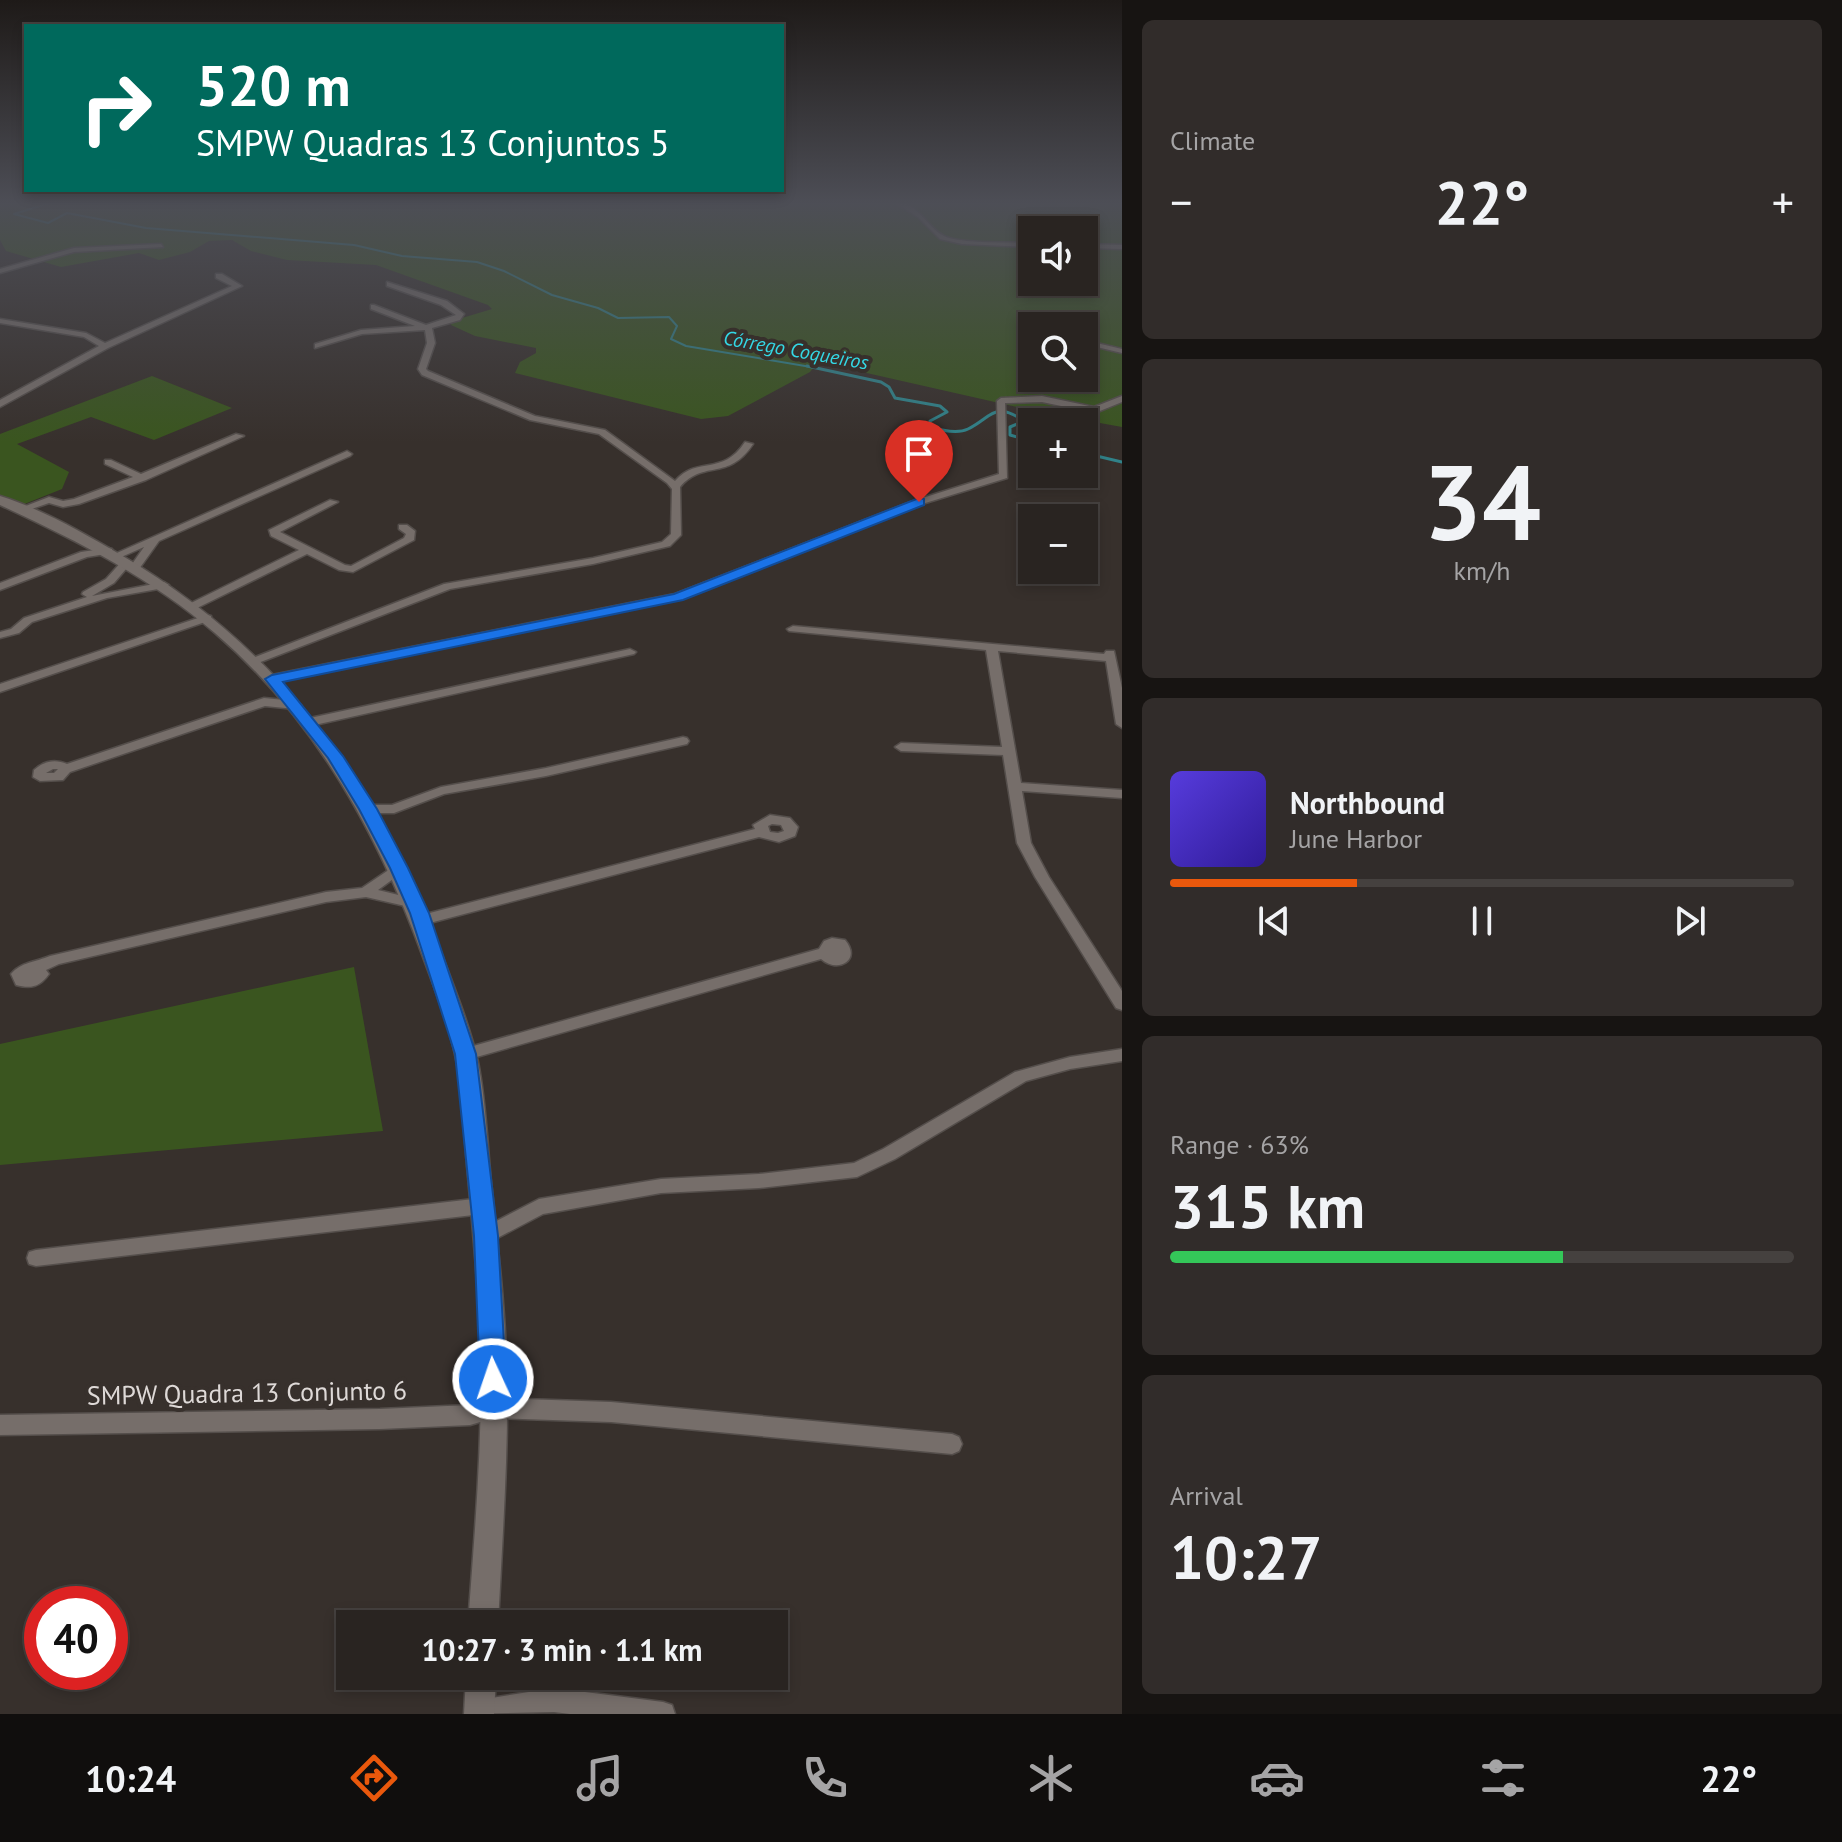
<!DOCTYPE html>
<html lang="en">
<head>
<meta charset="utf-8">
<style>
	:root { --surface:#292421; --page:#312c2a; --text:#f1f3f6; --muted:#a5a4a5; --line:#45413f; --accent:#ea580c }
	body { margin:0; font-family:"PT Sans",sans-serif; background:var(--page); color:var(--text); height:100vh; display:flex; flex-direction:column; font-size:30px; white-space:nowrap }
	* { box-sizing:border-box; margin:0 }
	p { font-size:26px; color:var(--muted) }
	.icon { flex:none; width:44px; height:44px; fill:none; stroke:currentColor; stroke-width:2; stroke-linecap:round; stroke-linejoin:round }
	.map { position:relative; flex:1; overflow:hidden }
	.panel { display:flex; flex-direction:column; gap:20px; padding:20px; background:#171412; width:720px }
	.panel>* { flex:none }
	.guide { position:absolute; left:24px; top:24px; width:760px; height:168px; border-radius:0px; box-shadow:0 4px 12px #0003,0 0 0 2px var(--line); background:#00695c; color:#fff; overflow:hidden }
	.controls { position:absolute; left:1018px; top:216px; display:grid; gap:16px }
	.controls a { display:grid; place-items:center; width:80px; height:80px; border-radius:0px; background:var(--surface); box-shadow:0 4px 12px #0003,0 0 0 2px var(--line); font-size:40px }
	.speed { position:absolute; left:24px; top:1586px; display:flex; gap:16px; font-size:40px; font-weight:700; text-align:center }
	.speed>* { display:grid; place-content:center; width:104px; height:104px; border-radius:50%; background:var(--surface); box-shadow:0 4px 12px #0003,0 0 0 2px var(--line); line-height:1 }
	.speed .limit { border:12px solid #d22; background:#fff; color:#111 }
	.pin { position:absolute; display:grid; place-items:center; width:68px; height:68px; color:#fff; margin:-82px -34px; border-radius:50% 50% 50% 0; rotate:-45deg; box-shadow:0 0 8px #0007 }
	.pin .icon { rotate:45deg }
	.me { position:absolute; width:88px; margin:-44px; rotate:357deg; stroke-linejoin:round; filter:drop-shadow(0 0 6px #0008) }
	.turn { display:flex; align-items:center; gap:28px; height:168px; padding:0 40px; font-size:36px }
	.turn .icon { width:104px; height:104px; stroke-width:2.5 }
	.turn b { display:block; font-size:56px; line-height:68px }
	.big { font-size:60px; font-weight:700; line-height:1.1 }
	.panel .card { flex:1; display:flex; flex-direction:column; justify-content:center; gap:12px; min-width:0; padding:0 28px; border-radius:12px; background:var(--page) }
	.panel .dial { align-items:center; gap:0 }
	.dial b { font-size:104px; line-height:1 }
	.song { display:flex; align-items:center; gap:24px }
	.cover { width:96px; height:96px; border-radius:12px; background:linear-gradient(135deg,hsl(250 70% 55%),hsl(250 70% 35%)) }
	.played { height:8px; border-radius:4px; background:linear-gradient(90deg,var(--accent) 30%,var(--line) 30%) }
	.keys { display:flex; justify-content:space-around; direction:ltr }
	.heat { display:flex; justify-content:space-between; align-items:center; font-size:44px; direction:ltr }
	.charge { height:12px; border-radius:6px; background:linear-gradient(90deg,#34c759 63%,var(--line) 0) }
	.trip { position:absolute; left:336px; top:1610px; width:452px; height:80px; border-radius:0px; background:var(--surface); box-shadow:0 4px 12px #0003,0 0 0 2px var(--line); font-weight:700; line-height:80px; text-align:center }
	.tabs { display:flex; height:128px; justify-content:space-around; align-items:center; background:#100e0d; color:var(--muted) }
	.tabs .icon { width:56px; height:56px }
	.tabs .active { color:var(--accent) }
	.tabs b { font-size:36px; color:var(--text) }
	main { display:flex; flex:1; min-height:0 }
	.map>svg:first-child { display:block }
	.green { fill:#3a551f; fill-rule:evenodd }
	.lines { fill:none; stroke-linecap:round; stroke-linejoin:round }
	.stream-far1 { stroke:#318289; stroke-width:2 }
	.stream { stroke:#318289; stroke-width:3 }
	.minor-casing { stroke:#544e4b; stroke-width:3 }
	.tertiary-casing { stroke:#544e4b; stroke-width:3 }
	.minor { fill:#766e6a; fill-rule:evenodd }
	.tertiary { fill:#766e6a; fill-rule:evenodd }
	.route { fill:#1a73e8; stroke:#114b97; stroke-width:2 }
	.labels { text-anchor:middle; stroke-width:8; stroke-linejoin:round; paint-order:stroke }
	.far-water-label { font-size:20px; font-style:italic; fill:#34d7e4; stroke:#37302c }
	.near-street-label { font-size:26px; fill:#ded9d7; stroke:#37302c }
</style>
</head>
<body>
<main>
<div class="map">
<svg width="1122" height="1714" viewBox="0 0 1122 1714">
	<rect width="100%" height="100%" fill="#37302c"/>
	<g class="green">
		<path d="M5,202H1122V427L1039,412L818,362L810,372L728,416L701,419L515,373L520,362L536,353V348L475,336L451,325L452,321L492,309L488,305L376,265L287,260L251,251L232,240L209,241L190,252L159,260L139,253L61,267L6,251L0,240V204ZM1032,230H1084V282H1032ZM1032,326H1084V378H1032Z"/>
		<path d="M152,376L232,408L154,440L91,417L17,444L69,472L62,489L17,507L0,501V434Z"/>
		<path d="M354,967L383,1131L0,1165V1044Z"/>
	</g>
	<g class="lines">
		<path class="stream-far1" d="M53,202L14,214L48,223L67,213L146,228L354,245L402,256L477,262L504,271L552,295L598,308L618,318L669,317L677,326L671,339L686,346L817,368"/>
		<g class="stream">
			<path d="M807,366L881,382L889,387L895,398L940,406L947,412L930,421V427C940,430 958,434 968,429C991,418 994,400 1024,421L1010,427V435L1032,441"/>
			<path d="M1084,453L1122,462"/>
		</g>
		<defs>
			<g id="minor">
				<path d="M894,202C919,202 926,227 944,236C960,244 1013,242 1032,243V247L962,244L940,239L918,217Z"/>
				<path d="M161,244L163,247L74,252L0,273V269L74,248Z"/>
				<path d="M1084,244L1122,245V249L1084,248Z"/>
				<path d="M216,274H222L242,286L108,348L0,407V400L99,346L84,337L0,323V319L86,333L105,343L232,286L216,278Z"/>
				<path d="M387,282L447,301L464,314L460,320L432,328L435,343L426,369L428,371L535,416L605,430L675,481C698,455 722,477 745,442L753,444C728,482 704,459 680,487L681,535L670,546L593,564L450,589L258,663H250V659L444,584L593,558L662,542L671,534L672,489L667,483L599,434L530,420L422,375L418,369L427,343L425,330L362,334L315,348V344L361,330L415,326L371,309V305H374L426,325L456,315L441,305L387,286Z"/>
				<path d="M1084,340L1122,349V353L1084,344Z"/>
				<path d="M1042,396L1094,407L1122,396V402L1095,413L1042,402L1005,403L1007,478L922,504L682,599L272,683L266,679L272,675L675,594L916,500L999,474L997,401L1001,398Z"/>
				<path d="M236,434L244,436L146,480L79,504L63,507L49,503L23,512L18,509L49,497L63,501L74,499L133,477L105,464V460H111L141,474Z"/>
				<path d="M347,451L352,454L350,456L159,541L139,569H131L130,567L144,547L119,558H111L110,556Z"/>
				<path d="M330,500L338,502L280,532L345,565L351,566L404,538L406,534L399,529V525H407L415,531L414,540L353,572L339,570L307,554L197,608H189V604L299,550L271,536L269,530Z"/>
				<path d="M108,548L112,549V553L87,557L0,590V583L81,552Z"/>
				<path d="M127,559L132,562L114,583L92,596L164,582L169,585L164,588L107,598L32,622L19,633L0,638V632L11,629L24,618L87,597L82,594L83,592L106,579L123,560Z"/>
				<path d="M207,615L211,616V620L0,692V684Z"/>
				<path d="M793,626L1104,654L1106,651H1114L1122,688V728L1116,724L1106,661L998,651L1021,783L1122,790V798L1022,791L1031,843L1049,877L1122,991V1010L1116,1008L1035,877L1017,843L1003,755L901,751L895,747L901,743L1002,747L986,650L789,631L787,629Z"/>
				<path d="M630,649L636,652L634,654L310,726L304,722L310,718Z"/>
				<path d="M264,698L295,701L301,705L295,709L265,706L70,772L63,780L40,781L33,777L34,770C44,761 55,759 67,764ZM53,769H58L54,773H46Z"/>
				<path d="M683,737L687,738L689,741L687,744L546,776L444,794L394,813H368L361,809L368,805H392L441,787L546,768Z"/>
				<path d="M770,815L790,818L798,827L795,836L779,842L759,837L422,925L415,920L422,915L755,829L753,825ZM772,824L781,825L784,831L778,833L770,832L768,826Z"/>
				<path d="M399,863L406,868L404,871L378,890L419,900L421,903L419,906L414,908L366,897L326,902L59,964L46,970L49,974C40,987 31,989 16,985L11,974C21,962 36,962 50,956L326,892L362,888Z"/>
				<path d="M832,938L845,940C862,960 838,974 821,959L466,1060L460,1058L458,1054L460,1050L466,1048L819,949L824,941Z"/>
				<path d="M1122,1049V1061L1070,1069L1026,1081L895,1159L857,1177L759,1188L661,1193L543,1214L486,1244L479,1242L477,1236L479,1230L539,1199L661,1179L759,1174L854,1163L883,1149L1015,1072L1070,1057Z"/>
				<path d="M482,1198L488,1201L491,1206L488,1211L482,1214L36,1266L29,1264L27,1258L29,1252L36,1250Z"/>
				<path d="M494,1398L611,1402L952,1434L959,1437L962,1444L959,1451L952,1454L611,1422L494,1418L470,1425L380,1429L0,1435V1415L380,1409L470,1405Z"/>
				<path d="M554,1688L663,1702L672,1705L675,1714H570L554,1712L468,1714L467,1712L471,1704L479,1700Z"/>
			</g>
			<g id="tertiary">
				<path d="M0,496C42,509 83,533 121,555C278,647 374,779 439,947C453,985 469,1023 478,1062C486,1101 487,1142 491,1182C498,1248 506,1315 507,1383C508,1463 502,1544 498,1624H468C474,1543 481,1461 481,1380C481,1312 474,1244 468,1176C464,1138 464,1100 457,1064C450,1027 436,992 423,957C378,834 316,720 215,633C151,578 76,540 0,505Z"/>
				<path d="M466,1676H496L494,1714H464Z"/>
			</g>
		</defs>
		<use href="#minor" class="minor-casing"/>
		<use href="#tertiary" class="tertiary-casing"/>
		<use href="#minor" class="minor"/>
		<use href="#tertiary" class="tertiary"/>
	</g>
	<linearGradient id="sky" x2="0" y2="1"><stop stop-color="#1e1a18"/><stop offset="0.46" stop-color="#4d4e56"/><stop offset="1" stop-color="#4d4e56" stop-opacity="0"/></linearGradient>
	<rect width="1122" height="442" fill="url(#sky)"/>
	<path class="route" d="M919,498L924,499V505L683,600L283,682L343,756L377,809L408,868L429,913L476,1054L498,1236L506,1379L502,1388L493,1391L483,1388L480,1379L474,1236L455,1054L410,913L390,868L359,809L328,758L265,679L272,675L674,594Z"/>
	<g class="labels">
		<g class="far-water-label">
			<text transform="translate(796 350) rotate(10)" y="7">Córrego Coqueiros</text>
		</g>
		<g class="near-street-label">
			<text transform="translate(247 1393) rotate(-1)" y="9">SMPW Quadra 13 Conjunto 6</text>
		</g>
	</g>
</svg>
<div class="controls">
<a><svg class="icon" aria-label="sound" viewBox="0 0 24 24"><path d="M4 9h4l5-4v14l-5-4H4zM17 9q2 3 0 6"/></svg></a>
<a><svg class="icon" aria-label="search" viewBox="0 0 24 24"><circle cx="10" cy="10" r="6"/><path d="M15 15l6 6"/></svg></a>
<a>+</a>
<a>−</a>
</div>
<div class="speed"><div class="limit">40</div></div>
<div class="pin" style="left:919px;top:502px;background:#d93025"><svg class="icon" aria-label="arrive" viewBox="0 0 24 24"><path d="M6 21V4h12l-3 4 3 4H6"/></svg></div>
<svg class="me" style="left:493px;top:1379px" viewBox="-20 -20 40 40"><circle r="17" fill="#1a73e8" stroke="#fff" stroke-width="3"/><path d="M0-11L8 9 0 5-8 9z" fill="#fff"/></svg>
<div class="trip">10:27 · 3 min · 1.1 km</div>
<div class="guide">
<div class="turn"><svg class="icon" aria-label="right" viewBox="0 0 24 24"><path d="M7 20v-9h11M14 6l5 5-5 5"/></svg><div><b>520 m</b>SMPW Quadras 13 Conjuntos 5</div></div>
</div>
</div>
<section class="panel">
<div class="card"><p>Climate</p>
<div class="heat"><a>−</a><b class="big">22°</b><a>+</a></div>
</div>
<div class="card dial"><b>34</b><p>km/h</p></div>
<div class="card">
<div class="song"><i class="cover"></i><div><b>Northbound</b><p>June Harbor</p></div></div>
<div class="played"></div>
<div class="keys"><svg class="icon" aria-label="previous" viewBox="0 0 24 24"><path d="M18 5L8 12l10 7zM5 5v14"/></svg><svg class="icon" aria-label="pause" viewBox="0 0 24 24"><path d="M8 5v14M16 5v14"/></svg><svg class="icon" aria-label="next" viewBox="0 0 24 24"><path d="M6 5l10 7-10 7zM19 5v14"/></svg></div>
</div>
<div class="card"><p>Range · 63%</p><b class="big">315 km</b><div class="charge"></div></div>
<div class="card"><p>Arrival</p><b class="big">10:27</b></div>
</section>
</main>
<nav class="tabs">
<b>10:24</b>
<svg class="icon active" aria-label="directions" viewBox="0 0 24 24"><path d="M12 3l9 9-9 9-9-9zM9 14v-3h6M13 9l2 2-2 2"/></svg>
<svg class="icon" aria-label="music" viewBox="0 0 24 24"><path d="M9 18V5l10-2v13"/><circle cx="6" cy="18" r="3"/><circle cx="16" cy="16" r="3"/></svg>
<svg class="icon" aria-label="phone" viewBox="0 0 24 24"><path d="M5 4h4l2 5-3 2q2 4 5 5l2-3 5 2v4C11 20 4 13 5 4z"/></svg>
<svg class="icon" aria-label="climate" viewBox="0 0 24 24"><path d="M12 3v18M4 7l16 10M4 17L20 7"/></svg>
<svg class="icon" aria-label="car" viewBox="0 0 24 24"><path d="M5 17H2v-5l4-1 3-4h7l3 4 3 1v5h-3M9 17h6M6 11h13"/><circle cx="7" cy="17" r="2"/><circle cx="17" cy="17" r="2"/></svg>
<svg class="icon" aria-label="filters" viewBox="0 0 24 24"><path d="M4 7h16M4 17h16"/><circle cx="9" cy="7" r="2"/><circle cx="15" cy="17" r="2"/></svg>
<b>22°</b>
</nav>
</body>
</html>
